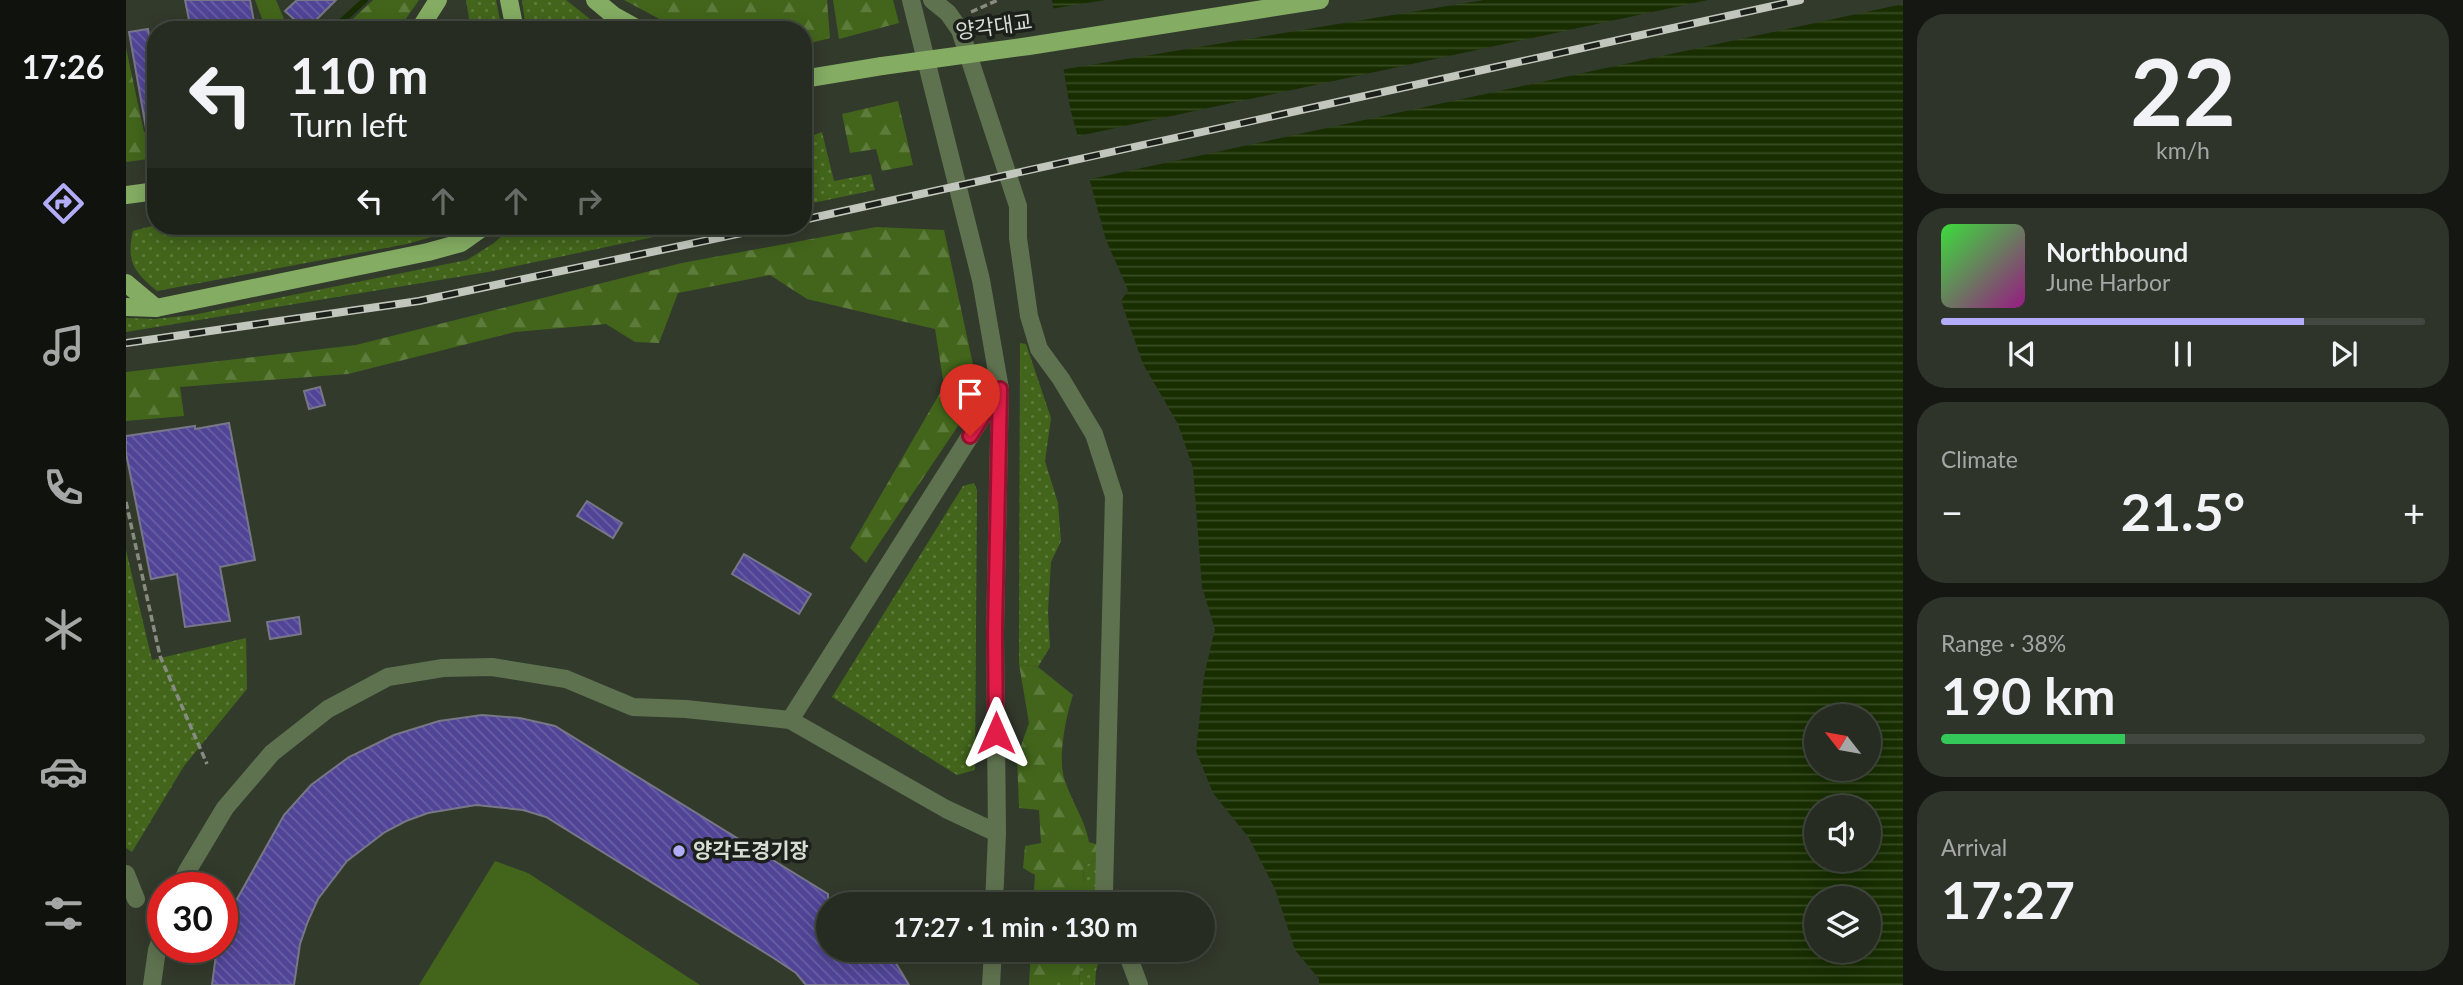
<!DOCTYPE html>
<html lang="en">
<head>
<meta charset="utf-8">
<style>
	:root { --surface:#262c21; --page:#2e342a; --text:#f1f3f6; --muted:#a4a7a5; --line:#42483f; --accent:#b3adf9 }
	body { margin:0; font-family:Lato,"Noto Sans KR",sans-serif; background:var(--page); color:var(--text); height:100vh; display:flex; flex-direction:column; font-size:26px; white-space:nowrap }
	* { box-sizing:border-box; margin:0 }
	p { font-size:23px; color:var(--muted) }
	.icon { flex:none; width:38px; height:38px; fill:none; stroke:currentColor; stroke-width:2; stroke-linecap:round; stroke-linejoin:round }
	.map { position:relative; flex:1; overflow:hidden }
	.sheet { display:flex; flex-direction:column; gap:14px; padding:14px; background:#151812; width:560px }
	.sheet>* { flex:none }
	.guide { position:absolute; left:21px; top:21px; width:665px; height:214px; border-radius:28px; box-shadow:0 4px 18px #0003,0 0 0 2px var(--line); background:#262c21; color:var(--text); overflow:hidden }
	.needle { width:46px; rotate:301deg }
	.tools { position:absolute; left:1678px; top:704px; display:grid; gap:14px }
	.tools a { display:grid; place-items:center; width:77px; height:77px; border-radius:50%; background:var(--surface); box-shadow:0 4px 18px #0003,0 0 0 2px var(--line); font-size:35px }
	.speed { position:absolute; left:21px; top:872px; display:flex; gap:14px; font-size:35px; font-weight:700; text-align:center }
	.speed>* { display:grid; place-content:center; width:91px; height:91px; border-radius:50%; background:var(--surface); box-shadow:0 4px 18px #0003,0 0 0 2px var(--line); line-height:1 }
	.speed .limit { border:10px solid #d22; background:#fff; color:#111 }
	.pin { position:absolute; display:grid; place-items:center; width:60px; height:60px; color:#fff; margin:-72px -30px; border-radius:50% 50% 50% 0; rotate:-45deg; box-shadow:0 0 7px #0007 }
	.pin .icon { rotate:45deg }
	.me { position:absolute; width:77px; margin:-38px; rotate:0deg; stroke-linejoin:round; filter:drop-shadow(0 0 5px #0008) }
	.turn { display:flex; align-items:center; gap:24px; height:147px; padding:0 28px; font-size:32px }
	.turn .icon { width:91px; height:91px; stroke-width:2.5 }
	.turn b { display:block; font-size:49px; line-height:60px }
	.lanes { display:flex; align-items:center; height:66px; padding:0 28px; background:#0003; justify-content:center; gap:35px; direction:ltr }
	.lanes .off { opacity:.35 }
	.big { font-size:52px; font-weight:700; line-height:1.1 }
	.sheet .tile { flex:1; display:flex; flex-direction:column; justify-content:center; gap:10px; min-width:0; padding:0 24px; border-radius:28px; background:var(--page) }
	.sheet .dial { align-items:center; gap:0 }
	.dial b { font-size:91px; line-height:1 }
	.song { display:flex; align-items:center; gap:21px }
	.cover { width:84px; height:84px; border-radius:10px; background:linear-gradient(135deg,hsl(120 70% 55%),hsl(310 70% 35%)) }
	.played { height:7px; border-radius:4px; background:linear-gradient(90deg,var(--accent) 75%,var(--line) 75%) }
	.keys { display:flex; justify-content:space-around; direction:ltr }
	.heat { display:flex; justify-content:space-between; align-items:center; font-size:38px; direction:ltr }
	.charge { height:10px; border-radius:5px; background:linear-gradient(90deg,#34c759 38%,var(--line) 0) }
	.trip { position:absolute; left:690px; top:892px; width:399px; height:70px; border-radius:35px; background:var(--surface); box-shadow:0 4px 18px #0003,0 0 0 2px var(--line); font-weight:700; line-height:70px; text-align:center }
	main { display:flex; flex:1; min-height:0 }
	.menu { display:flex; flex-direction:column; width:126px; justify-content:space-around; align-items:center; background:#0f120d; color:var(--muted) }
	.menu .icon { width:49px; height:49px }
	.menu .current { color:var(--accent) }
	.menu b { font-size:32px; color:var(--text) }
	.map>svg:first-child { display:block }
	.grass { fill:url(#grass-dots) }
	.forest { fill:url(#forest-firs) }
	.park { fill:#42651b }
	.water { fill:url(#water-rules); fill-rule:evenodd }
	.pier { fill:#323a2c }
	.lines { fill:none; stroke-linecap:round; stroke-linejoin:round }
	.stream { stroke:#182e00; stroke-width:6 }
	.building { fill:url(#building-back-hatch); stroke:#777787; stroke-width:2 }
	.path { stroke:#868c81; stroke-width:3.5; stroke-dasharray:7 3.5; stroke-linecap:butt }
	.minor { stroke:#5f724f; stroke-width:18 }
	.major { stroke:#84ac62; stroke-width:18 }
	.rail-casing { stroke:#c2c7bd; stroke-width:8 }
	.rail { stroke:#1c201a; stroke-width:5; stroke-dasharray:16; stroke-linecap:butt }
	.major-bridge { stroke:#84ac62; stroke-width:18 }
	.route-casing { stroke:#92132f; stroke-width:18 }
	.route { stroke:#e11d48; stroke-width:12 }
	.poi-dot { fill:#b3adf9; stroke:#1c201a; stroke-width:2.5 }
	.labels { text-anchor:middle; stroke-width:7; stroke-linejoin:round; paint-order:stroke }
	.street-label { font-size:21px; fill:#d8ddd4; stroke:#1c201a }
	.poi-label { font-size:21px; font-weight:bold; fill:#d8ddd4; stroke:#1c201a; text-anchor:start }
</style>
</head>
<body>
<main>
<nav class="menu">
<b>17:26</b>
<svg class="icon current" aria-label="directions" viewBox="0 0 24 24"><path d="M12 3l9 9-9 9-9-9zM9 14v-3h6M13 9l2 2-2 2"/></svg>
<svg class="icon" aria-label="music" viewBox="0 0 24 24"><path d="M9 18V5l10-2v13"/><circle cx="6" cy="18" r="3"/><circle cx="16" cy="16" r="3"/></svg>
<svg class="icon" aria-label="phone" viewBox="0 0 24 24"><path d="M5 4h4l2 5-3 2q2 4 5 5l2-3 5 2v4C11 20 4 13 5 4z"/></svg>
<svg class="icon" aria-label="climate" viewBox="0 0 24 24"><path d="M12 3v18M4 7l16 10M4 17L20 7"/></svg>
<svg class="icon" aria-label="car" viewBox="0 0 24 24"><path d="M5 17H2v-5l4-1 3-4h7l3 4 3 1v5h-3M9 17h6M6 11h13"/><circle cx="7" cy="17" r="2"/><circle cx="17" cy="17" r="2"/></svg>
<svg class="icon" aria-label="filters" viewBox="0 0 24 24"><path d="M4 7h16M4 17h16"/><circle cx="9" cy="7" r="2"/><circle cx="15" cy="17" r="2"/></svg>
</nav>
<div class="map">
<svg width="1777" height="985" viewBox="0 0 1777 985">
	<defs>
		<pattern id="grass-dots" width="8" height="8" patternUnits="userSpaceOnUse" patternTransform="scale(1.75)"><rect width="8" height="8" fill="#42651b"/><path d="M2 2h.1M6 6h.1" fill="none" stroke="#5d7b3b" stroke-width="1.8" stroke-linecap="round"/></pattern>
		<pattern id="forest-firs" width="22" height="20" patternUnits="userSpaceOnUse" patternTransform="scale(1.75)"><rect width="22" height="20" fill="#42651b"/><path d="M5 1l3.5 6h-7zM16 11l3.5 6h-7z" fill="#5d7b3b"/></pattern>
		<pattern id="water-rules" width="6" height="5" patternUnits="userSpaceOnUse" patternTransform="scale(1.75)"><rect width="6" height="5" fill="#182e00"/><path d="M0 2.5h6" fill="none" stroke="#394c24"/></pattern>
		<pattern id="building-back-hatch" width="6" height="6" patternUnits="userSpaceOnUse" patternTransform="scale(1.75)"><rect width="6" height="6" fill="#514497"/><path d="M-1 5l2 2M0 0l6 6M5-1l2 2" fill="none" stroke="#695fa5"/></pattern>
	</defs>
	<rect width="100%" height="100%" fill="#323a2c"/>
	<g class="grass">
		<path d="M340,0H370L376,30H345Z"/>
		<path d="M396,0H440L478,30H400Z"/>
		<path d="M696,132L708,181L745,174L749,190L677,205V139Z"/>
		<path d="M30,225V226H332L309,236L281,244L31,291C8,272 0,262 7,231Z"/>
		<path d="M387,226H580L362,272L0,332V318L29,319L67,315L341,260L368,243Z"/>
		<path d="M894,343L900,344L925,418L919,461L932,503L935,541L925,562L922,611L924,647L912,667L893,664Z"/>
		<path d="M848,483L851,490L849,770L831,775L706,697L837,486Z"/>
		<path d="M0,550L26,660L120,638L121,689L58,766L6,852L0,848Z"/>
		<path d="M974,858L975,905H956L958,866Z"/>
		<path d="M955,950H976L970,971L969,985H953Z"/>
	</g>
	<g class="forest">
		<path d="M129,0H150L158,19L166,30C135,30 140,27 129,0Z"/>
		<path d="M247,0H293L272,30H215Z"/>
		<path d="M498,0H701L704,38L677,45V30H554Z"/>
		<path d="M707,0H767L773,23L713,39Z"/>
		<path d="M0,48L18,132L30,130V158L0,162Z"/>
		<path d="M772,101L787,165L756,171L750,149L724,153L716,114Z"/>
		<path d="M750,227L818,230L851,383L842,411L740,563L724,548L818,386L809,329L681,299L644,275L552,293L533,343L509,342L480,324L389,332L222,374L54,387L58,416L0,421V372L230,345L556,263Z"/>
		<path d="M893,664L912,667L947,695C940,716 931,760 939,781C946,802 959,820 963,842L973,845L974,858L958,866L956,905H907L909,875L897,868L899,846L915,843L913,810L893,808L891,757L903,723Z"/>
		<path d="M905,950H955L953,985H903Z"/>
	</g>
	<path class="park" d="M369,861L402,873L574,985H293Z"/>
	<path class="water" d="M926,0H1777V985H1193V979L1169,950L1149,889L1123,838L1087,793L1070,751L1078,676L1089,629L1076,587L1067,468L1052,424L1017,364L995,301L1002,290L980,240L944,108ZM1690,716H1743V768H1690ZM1690,807H1743V859H1690ZM1690,898H1743V950H1690Z"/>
	<g class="pier">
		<path d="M979,0H1358L934,70L924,9Z"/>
		<path d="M1582,0H1777V4L960,180L948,137Z"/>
	</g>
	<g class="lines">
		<path class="stream" d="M206,30L239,0"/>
	</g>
	<g class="building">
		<path d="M59,0H124L128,22L83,30H65Z"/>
		<path d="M171,0H210L180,30L159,11Z"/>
		<path d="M22,29L30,72V133L21,134L3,32Z"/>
		<path d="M194,387L199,405L183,409L178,391Z"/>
		<path d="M103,423L129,560L94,567L104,621L59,627L51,574L25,579L0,453V436L69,426V429Z"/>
		<path d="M461,501L496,523L487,538L451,516Z"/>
		<path d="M618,554L685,594L673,614L606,574Z"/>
		<path d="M173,617L175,634L144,639L141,622Z"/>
		<path d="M356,715L394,718L429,726L702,894V950H762L783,985H680L670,973L649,959L420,817L397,810L350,805L302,813L280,821L259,832L221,861L192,899L182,921L174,944L168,985H86L91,947H96V932L106,908L158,815L185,785L223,757L268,735L313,721Z"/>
	</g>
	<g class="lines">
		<g class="path">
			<path d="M845,12L872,0"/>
			<path d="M0,502L34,656L81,764"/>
		</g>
		<g class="minor">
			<path d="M785,0L855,280L874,389L869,633L871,833L868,905"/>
			<path d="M806,0L822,13L834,30L892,206V238L903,316L913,349L935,379L968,434L988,496L978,892L983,905"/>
			<path d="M664,720L874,389"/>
			<path d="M0,874L10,899"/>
			<path d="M54,887L60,873L99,808L146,753L202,709L262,677L317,668L366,667L440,679L507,707L560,709L664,720L820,809L871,833"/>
			<path d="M1000,950L1013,985"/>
			<path d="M26,985L31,950L37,934"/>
			<path d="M865,985L867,950"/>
		</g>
		<g class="major">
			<path d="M383,0L389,30"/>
			<path d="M469,0L487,15L514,30"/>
			<path d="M293,30L312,0"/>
			<path d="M677,79L756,66"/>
			<path d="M0,195L30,191"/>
			<path d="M0,283L30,308"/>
			<path d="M0,307L30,308L302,252L335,243L359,226"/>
		</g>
		<defs>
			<g id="rail">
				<path d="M677,220L1674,0"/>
				<path d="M0,343L293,301L649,226"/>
			</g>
		</defs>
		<use href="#rail" class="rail-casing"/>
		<use href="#rail" class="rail"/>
		<path class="major-bridge" d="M756,66L903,46L1194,0"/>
	</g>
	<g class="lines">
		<defs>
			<path id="route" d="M844,436L874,389L869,633L870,733"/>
		</defs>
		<use href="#route" class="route-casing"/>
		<use href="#route" class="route"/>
	</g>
	<circle class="poi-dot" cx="553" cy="851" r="7"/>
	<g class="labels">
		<g class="street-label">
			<text transform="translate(868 27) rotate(-8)" y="7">양각대교</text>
		</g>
		<g class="poi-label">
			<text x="567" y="858">양각도경기장</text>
		</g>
	</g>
</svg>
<div class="tools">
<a><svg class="needle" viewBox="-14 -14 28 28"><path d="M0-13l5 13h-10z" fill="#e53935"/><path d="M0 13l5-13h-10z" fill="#a4a7a5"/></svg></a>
<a><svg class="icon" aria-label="sound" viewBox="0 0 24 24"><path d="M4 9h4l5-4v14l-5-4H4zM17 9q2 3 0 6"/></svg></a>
<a><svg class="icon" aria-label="layers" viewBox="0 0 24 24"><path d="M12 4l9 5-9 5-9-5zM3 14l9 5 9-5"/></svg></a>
</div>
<div class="speed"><div class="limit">30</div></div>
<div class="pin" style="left:844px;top:436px;background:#d93025"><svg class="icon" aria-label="arrive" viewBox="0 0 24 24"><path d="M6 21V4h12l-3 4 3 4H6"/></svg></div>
<svg class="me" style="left:870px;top:733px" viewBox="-20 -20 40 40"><path d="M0-17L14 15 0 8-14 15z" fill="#e11d48" stroke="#fff" stroke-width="4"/></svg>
<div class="trip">17:27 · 1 min · 130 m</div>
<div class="guide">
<div class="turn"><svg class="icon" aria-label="left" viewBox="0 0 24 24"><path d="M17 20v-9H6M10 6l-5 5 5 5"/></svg><div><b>110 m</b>Turn left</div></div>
<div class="lanes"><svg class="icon" aria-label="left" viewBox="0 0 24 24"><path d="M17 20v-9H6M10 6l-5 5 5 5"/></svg><svg class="icon off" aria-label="ahead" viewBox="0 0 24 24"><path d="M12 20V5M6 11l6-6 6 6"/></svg><svg class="icon off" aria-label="ahead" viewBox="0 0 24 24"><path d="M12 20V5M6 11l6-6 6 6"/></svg><svg class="icon off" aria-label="right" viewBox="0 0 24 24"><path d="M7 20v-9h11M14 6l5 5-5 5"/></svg></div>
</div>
</div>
<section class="sheet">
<div class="tile dial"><b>22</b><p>km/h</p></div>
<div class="tile">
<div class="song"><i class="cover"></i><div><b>Northbound</b><p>June Harbor</p></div></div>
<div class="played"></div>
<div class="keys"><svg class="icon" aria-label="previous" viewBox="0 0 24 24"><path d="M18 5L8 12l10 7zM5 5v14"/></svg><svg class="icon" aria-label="pause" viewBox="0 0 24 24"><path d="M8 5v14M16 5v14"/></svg><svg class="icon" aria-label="next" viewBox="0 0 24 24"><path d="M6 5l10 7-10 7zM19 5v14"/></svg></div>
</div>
<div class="tile"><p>Climate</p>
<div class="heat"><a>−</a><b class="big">21.5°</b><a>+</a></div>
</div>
<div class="tile"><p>Range · 38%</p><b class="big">190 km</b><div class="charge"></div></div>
<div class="tile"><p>Arrival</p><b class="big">17:27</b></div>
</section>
</main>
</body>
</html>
